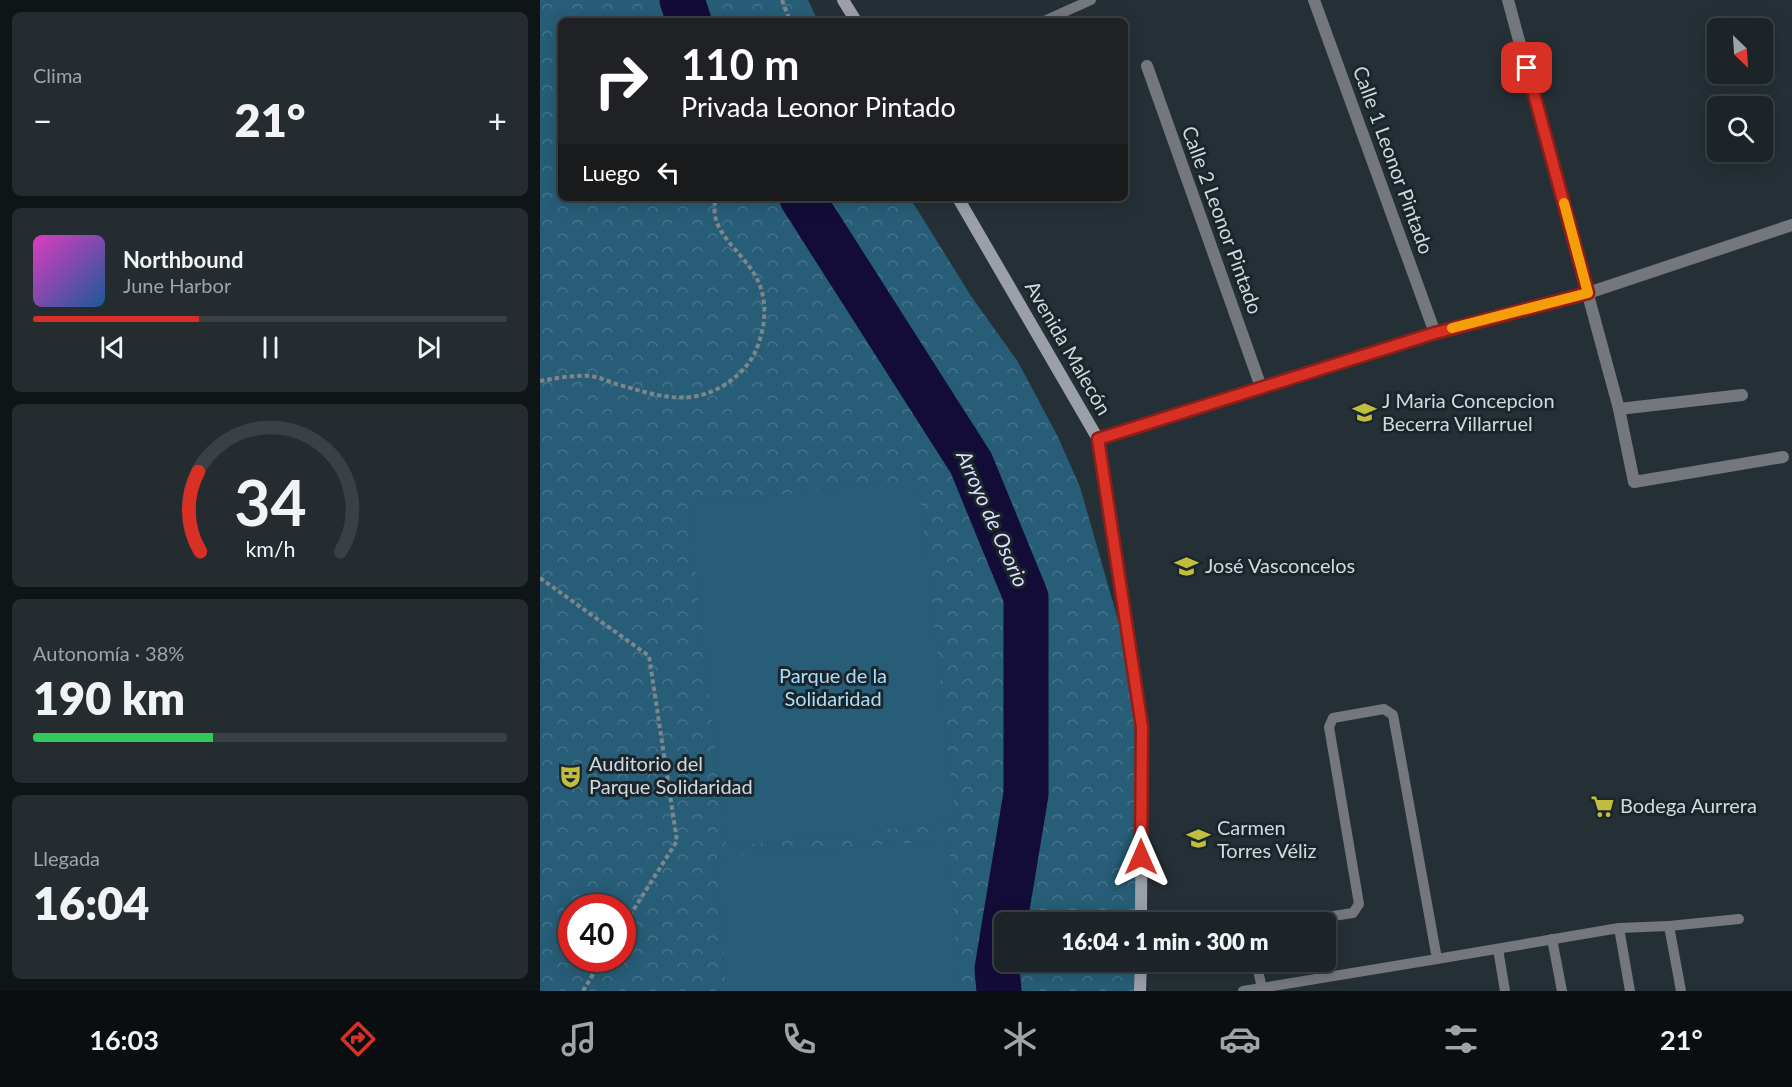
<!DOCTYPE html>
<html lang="es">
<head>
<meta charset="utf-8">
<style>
	:root { --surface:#1c2428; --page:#252c30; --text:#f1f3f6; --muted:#a0a4a8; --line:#3a4145; --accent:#d93025 }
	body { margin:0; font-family:Lato,sans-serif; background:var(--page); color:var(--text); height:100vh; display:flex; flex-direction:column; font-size:22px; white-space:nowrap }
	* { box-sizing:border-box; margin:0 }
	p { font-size:20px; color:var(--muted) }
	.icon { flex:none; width:33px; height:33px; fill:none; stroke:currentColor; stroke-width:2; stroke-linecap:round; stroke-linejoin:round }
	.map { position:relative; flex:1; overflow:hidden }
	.drawer { display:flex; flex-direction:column; gap:12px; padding:12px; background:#0f1416; width:540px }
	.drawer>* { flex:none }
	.guide { position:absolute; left:18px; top:18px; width:570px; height:183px; border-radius:9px; box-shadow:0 3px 15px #0003,0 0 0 2px var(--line); background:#202124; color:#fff; overflow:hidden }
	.needle { width:39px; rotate:155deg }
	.tools { position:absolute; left:1167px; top:18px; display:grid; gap:12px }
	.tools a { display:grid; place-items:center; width:66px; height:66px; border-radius:9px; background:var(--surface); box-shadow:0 3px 15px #0003,0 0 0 2px var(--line); font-size:30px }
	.speed { position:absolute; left:18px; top:894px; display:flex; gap:12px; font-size:30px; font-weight:700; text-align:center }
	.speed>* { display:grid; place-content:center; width:78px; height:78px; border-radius:50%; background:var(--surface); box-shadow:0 3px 15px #0003,0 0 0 2px var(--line); line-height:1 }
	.speed .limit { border:9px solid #d22; background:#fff; color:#111 }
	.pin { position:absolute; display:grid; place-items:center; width:51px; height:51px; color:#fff; margin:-26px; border-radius:12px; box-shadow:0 3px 9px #0006 }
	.me { position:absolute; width:66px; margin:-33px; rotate:0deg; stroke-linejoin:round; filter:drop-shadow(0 0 4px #0008) }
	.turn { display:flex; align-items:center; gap:21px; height:126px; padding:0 24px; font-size:27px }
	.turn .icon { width:78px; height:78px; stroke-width:2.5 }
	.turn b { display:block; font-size:42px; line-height:51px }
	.then { display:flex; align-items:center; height:57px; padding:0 24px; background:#0003; gap:12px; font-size:22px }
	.big { font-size:45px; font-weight:800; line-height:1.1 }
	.drawer .tile { flex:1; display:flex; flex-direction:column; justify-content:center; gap:9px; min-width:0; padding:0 21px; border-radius:9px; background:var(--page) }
	.drawer .dial { align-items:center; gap:0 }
	.dial svg { height:156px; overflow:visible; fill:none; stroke:var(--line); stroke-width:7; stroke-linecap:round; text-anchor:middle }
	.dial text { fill:var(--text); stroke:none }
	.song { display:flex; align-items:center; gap:18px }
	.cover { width:72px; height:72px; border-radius:9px; background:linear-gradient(135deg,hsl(310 70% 55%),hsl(210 70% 35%)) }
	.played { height:6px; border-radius:3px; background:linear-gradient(90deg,var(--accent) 35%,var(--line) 35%) }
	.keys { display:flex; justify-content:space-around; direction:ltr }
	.heat { display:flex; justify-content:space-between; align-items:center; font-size:33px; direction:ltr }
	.charge { height:9px; border-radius:4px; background:linear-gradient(90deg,#34c759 38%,var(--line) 0) }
	.trip { position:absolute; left:454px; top:912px; width:342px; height:60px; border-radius:9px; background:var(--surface); box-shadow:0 3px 15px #0003,0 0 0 2px var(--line); font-weight:800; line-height:60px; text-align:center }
	.dock { display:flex; height:96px; justify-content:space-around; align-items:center; background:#0b0e10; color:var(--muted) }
	.dock .icon { width:42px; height:42px }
	.dock .active { color:var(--accent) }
	.dock b { font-size:27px; color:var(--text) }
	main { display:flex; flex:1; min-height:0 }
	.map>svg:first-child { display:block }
	.forest { fill:url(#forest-crowns); fill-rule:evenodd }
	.garden { fill:#275d77 }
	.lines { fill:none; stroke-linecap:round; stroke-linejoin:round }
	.river { stroke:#130c37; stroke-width:45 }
	.path { stroke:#7d868b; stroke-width:4; stroke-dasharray:4.5 3; stroke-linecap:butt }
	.lane { stroke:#74777c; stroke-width:10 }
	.street { stroke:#74777c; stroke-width:12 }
	.secondary { stroke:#9ba0a8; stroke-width:12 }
	.route-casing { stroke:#8d1f18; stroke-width:15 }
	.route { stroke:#d93025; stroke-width:10 }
	.slow { stroke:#f59e0b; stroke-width:10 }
	.labels { text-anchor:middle; stroke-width:6; stroke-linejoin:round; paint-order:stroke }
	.street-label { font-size:20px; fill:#d1d9dd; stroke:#1b262c }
	.poi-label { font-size:20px; fill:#d1d9dd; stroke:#1b262c; text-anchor:start }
	.park-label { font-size:20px; fill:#abdefa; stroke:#1b262c }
	.water-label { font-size:21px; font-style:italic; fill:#dcdefe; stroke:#1b262c }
</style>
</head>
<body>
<main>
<section class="drawer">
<div class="tile"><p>Clima</p>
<div class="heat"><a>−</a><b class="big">21°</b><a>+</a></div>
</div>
<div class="tile">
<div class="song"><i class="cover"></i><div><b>Northbound</b><p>June Harbor</p></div></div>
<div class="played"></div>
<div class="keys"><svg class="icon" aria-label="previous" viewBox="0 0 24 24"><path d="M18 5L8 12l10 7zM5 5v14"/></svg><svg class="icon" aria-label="pause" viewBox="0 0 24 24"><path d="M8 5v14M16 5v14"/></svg><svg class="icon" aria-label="next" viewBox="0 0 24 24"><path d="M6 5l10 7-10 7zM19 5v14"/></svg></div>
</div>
<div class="tile dial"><svg viewBox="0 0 100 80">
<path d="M14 69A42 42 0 1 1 86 69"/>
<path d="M14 69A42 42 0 0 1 13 28" stroke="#d93025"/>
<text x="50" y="56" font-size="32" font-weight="700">34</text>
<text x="50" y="72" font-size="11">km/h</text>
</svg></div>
<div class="tile"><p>Autonomía · 38%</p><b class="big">190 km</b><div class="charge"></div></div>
<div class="tile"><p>Llegada</p><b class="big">16:04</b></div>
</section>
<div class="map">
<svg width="1252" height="991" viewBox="0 0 1252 991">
	<defs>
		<pattern id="forest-crowns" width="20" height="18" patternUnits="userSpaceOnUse" patternTransform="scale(1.5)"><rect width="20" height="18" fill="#275d77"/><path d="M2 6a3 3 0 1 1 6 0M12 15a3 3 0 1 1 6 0" fill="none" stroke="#45748a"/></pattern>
	</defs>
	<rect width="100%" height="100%" fill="#253036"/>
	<path class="forest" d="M0,0H268L278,21H21V198H370L431,296L478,362L518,437L540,487L594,676L596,922H465V962H596L597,991H0ZM32,908H82V958H32Z"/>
	<g class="garden">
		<path d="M378,479L416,822L186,847L148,505Z"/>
		<path d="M409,840L419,991H186L177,857Z"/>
	</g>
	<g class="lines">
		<g class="river">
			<path d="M142,0L149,21"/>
			<path d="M262,198L431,463L486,597V794L457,969L459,991"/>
		</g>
		<g class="path">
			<path d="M242,0L250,21"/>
			<path d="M0,381C16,378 34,375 50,376C59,377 68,381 76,384C116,395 148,408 186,384C202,373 213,361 219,342C227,319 227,293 213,272C198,248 167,229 176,198"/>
			<path d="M0,578L109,656L137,841L82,928"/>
			<path d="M43,991L63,958"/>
		</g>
		<g class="lane">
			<path d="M504,21L551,0"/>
			<path d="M1129,926L1199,919"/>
			<path d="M1079,928L1090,991"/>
			<path d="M1012,939L1022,991"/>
			<path d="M958,949L965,991"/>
			<path d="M897,959L1079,928L1129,926L1141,991"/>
			<path d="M716,962L722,988"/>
			<path d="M703,991L897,959L853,715L844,709L793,718L789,727L819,904L813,913L753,922"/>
		</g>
		<g class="street">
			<path d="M774,0L895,333"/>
			<path d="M968,0L1079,409L1202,395"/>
			<path d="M607,66L721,387"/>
			<path d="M1079,409L1094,482L1243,457"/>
			<path d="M558,439L895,333L1048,293L1252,225"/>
		</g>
		<g class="secondary">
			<path d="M303,0L316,21"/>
			<path d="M418,198L558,439L602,727L601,922"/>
			<path d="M600,991L601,962"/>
		</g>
	</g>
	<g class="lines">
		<defs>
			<path id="route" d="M601,857L602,727L558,439L895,333L1048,293L987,68"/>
		</defs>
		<use href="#route" class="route-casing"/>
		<use href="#route" class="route"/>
		<path class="slow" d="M912,328L1048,293L1024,203"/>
	</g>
	<defs>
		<symbol id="school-bare" viewBox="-9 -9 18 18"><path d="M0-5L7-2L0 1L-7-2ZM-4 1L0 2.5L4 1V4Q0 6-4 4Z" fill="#c3bd3f" stroke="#1b262c" stroke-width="2.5" paint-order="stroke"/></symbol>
		<symbol id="theatre-bare" viewBox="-9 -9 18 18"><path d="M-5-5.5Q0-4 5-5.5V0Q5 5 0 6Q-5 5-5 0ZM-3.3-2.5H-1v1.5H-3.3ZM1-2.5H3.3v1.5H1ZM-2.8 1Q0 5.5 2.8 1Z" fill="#c3bd3f" stroke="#1b262c" stroke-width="2.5" paint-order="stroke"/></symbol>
		<symbol id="supermarket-bare" viewBox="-9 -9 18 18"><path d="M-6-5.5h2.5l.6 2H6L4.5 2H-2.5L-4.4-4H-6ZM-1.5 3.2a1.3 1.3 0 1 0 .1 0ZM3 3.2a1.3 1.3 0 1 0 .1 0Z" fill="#c3bd3f" stroke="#1b262c" stroke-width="2.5" paint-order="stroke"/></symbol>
	</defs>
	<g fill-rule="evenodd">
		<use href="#school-bare" x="808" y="396" width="33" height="33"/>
		<use href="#school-bare" x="630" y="550" width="33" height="33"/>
		<use href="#theatre-bare" x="14" y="760" width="33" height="33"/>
		<use href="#supermarket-bare" x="1046" y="790" width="33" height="33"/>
		<use href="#school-bare" x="642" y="822" width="33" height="33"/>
	</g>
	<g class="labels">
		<g class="street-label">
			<text transform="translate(853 160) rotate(70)" y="7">Calle 1 Leonor Pintado</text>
			<text transform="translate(682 220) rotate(70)" y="7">Calle 2 Leonor Pintado</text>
			<text transform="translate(528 348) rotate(60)" y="7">Avenida Malecón</text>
		</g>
		<g class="poi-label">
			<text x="842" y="408">J Maria Concepcion<tspan x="842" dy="23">Becerra Villarruel</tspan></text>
			<text x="665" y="573">José Vasconcelos</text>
			<text x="49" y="771">Auditorio del<tspan x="49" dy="23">Parque Solidaridad</tspan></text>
			<text x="1080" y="813">Bodega Aurrera</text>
			<text x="677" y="835">Carmen<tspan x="677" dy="23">Torres Véliz</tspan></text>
		</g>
		<g class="park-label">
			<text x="293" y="683">Parque de la<tspan x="293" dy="23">Solidaridad</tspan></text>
		</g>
		<g class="water-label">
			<text transform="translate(452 519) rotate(66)" y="7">Arroyo de Osorio</text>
		</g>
	</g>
</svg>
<div class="tools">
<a><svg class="needle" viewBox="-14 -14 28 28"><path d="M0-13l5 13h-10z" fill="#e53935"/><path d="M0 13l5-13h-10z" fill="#a0a4a8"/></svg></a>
<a><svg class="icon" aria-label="search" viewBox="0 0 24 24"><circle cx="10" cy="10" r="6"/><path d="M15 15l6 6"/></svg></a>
</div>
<div class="speed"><div class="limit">40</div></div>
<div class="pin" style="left:987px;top:68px;background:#d93025"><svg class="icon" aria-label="arrive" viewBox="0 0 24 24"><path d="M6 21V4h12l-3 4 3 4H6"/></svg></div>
<svg class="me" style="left:601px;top:857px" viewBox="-20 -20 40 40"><path d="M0-17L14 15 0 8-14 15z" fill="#d93025" stroke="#fff" stroke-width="4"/></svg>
<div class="trip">16:04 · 1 min · 300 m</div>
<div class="guide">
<div class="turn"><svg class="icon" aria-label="right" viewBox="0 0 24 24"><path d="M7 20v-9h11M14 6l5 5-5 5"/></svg><div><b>110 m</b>Privada Leonor Pintado</div></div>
<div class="then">Luego<svg class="icon" aria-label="left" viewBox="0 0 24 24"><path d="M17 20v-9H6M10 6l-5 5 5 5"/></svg></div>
</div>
</div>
</main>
<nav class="dock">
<b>16:03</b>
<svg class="icon active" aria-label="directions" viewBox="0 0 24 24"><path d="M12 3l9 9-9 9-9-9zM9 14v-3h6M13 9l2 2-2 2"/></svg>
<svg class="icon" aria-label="music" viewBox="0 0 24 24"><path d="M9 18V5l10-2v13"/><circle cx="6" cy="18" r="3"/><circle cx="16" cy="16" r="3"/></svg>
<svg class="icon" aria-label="phone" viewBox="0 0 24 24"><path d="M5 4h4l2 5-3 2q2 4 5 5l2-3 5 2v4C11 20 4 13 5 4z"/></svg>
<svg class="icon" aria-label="climate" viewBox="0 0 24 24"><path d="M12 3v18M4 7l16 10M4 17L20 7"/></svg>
<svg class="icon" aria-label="car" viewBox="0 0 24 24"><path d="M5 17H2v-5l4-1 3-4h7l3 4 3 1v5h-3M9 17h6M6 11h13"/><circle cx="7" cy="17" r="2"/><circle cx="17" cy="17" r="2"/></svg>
<svg class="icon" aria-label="filters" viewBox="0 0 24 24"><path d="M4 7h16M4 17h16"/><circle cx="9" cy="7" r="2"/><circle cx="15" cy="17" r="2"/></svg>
<b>21°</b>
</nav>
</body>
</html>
